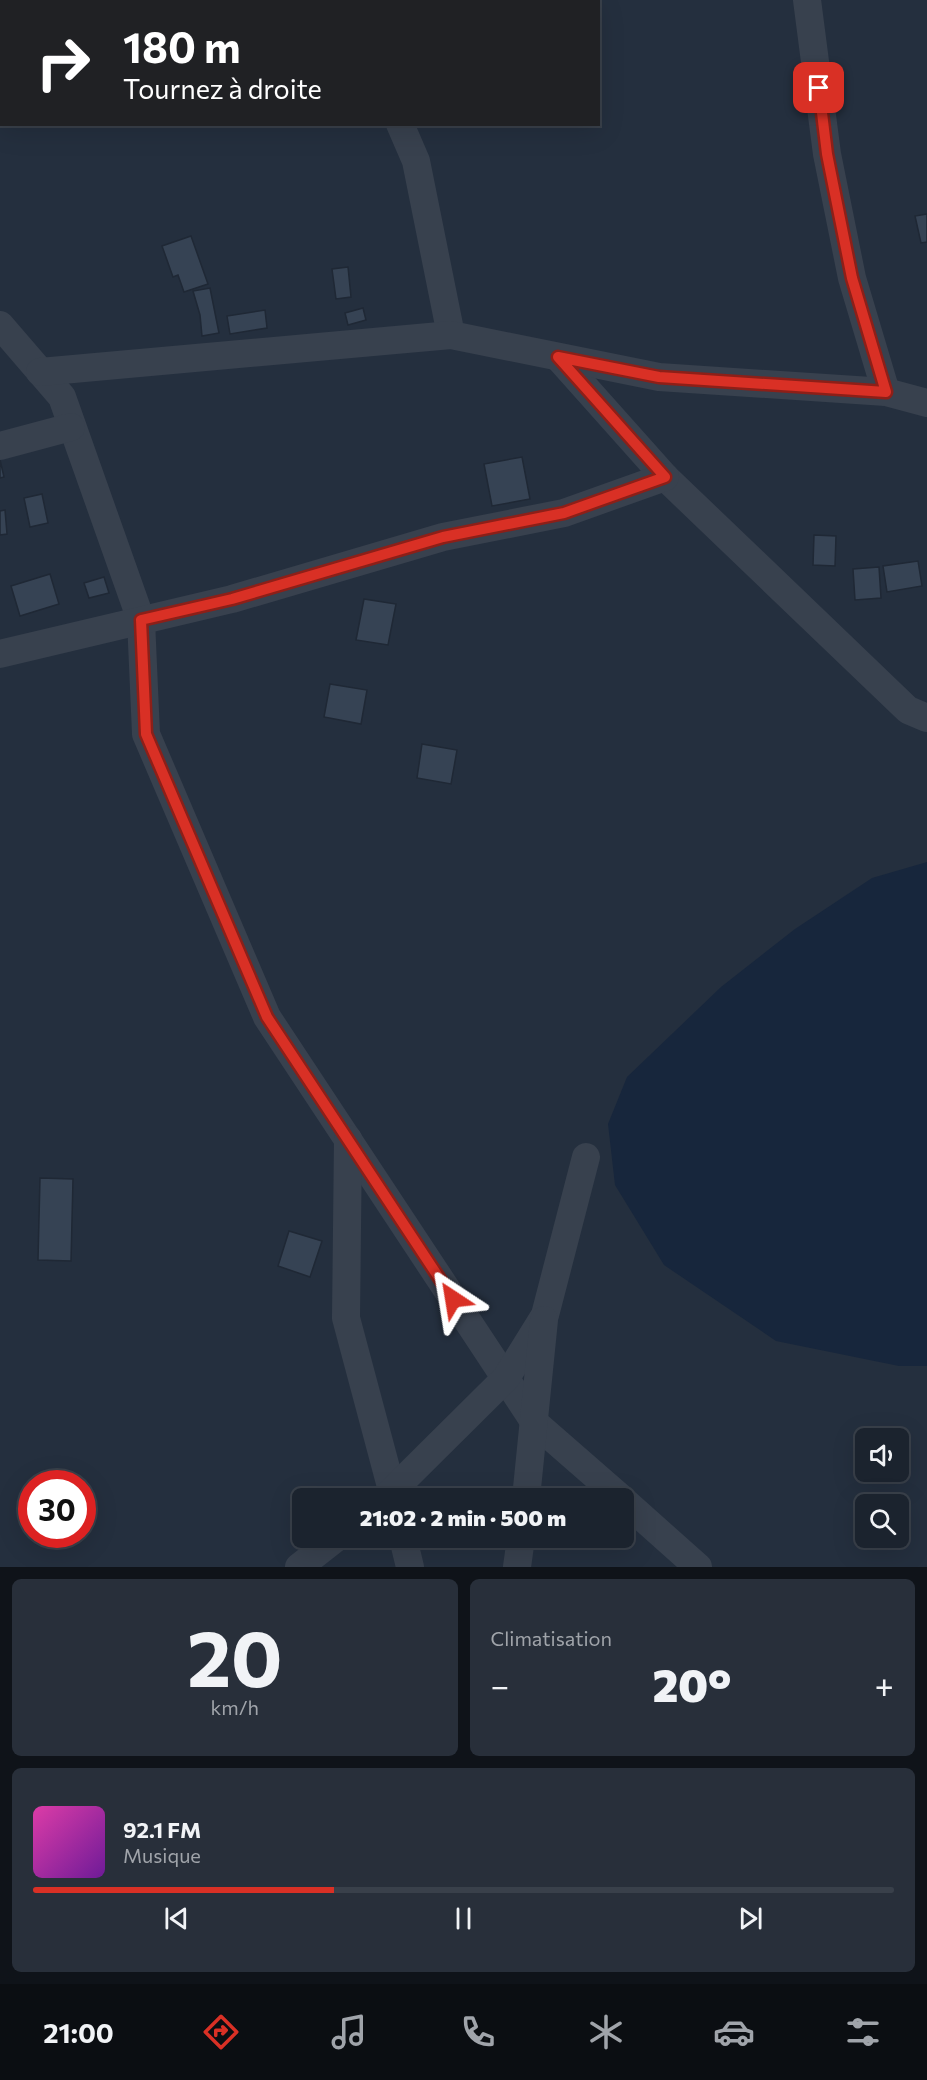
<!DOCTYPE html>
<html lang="fr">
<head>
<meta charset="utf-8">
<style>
	:root { --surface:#1b232e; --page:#282f3a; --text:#f1f3f6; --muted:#a0a4aa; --line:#39404a; --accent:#d93025 }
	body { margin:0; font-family:Commissioner,sans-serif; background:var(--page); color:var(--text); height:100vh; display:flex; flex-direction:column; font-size:22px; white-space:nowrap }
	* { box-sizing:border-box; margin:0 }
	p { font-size:20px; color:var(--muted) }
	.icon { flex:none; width:33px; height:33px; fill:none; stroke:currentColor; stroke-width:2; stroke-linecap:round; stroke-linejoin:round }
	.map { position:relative; height:1567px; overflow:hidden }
	.side { display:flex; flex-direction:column; gap:12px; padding:12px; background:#0f1319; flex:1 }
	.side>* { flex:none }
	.top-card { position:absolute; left:0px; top:0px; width:600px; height:126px; box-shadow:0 6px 24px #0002,0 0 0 2px var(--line); background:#202124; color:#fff; overflow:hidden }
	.controls { position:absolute; left:855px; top:1428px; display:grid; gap:12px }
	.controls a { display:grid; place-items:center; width:54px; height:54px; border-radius:9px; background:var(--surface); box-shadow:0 6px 24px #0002,0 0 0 2px var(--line); font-size:30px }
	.speed { position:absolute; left:18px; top:1470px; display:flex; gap:12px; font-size:30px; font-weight:700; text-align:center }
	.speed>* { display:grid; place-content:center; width:78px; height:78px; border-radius:50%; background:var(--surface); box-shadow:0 6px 24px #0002,0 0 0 2px var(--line); line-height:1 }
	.speed .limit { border:9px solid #d22; background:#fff; color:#111 }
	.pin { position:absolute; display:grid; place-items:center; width:51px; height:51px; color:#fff; margin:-26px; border-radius:12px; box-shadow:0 3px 9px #0006 }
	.me { position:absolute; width:66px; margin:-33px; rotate:327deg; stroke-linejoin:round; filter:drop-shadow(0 0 4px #0008) }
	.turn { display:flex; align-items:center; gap:21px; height:126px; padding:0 24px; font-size:27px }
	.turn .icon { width:78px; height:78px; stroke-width:2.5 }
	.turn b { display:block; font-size:42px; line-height:51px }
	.big { font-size:45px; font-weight:800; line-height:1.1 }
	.side .card { flex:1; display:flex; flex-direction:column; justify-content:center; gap:9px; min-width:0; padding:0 21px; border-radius:9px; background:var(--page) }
	.side .dial { align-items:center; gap:0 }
	.dial b { font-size:78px; line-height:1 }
	.song { display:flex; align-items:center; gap:18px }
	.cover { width:72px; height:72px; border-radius:9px; background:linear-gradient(135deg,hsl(320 70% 55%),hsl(280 70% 35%)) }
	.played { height:6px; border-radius:3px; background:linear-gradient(90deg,var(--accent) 35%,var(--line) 35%) }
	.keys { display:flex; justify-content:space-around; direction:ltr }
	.heat { display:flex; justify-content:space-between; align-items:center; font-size:33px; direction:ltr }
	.side .tiles { flex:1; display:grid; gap:12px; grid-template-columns:1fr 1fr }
	.card:last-child { grid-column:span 2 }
	.trip { position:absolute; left:292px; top:1488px; width:342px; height:60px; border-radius:9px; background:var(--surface); box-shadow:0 6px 24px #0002,0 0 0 2px var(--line); font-weight:800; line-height:60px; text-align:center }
	.tab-bar { display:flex; height:96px; justify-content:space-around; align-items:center; background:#0b0e12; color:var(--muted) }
	.tab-bar .icon { width:42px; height:42px }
	.tab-bar .active { color:var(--accent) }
	.tab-bar b { font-size:27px; color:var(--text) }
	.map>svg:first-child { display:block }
	.water { fill:#17263c }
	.building { fill:#364354; stroke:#1f2835; stroke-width:1.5 }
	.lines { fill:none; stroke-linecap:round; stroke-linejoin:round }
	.minor { stroke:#38414e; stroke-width:28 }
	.route-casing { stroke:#8d1f18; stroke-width:15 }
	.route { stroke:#d93025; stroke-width:10 }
</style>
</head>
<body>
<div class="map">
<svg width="927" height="1567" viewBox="0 0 927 1567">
	<rect width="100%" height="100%" fill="#242f3e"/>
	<path class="water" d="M927,862V1366H899L776,1341L664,1265L615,1185L608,1124L627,1077L721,987L795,929L872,878Z"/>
	<g class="building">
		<path d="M927,214V242L921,243L915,216Z"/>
		<path d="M191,236L208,284L184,292L178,275L173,277L162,246Z"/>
		<path d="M348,267L351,297L336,299L332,269Z"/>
		<path d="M210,288L219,333L202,336L200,315L193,291Z"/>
		<path d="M363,308L366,320L348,325L345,313Z"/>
		<path d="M265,310L267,328L230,334L227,316Z"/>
		<path d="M522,457L530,499L492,506L484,464Z"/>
		<path d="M0,460L4,477L0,478Z"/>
		<path d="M42,494L48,523L30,527L24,498Z"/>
		<path d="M5,510L7,534L0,535V511Z"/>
		<path d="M814,535L836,536L835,566L813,565Z"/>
		<path d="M918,561L922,586L887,592L883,566Z"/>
		<path d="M879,567L881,598L855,600L853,569Z"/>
		<path d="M50,574L59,604L20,616L11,586Z"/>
		<path d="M104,577L109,593L89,598L84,583Z"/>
		<path d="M364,599L396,604L388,645L356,640Z"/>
		<path d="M330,684L367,690L361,724L324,717Z"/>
		<path d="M422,744L457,750L451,784L417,778Z"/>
		<path d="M40,1178L73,1179L71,1261L38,1260Z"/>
		<path d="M289,1231L322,1241L310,1277L278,1266Z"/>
	</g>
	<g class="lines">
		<g class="minor">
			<path d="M313,0V2"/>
			<path d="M807,0L827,154L852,278L886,392"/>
			<path d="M515,2L517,0"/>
			<path d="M400,124L416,161L451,335"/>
			<path d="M0,325L62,397L141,620L146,734L267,1017L535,1423L621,1498"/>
			<path d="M558,357L665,477L908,710L927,718"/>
			<path d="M40,372L451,335L659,377L886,392L927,403"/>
			<path d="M0,446L71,427"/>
			<path d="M0,654L232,599L443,537L564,513L665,477"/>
			<path d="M348,1139L346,1318L394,1498"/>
			<path d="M385,1498L506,1378L545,1315L586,1157"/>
			<path d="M526,1498L544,1320"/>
			<path d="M624,1501L698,1567"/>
			<path d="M403,1538L410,1567"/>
			<path d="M299,1567L336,1538"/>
			<path d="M517,1567L521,1538"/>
		</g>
	</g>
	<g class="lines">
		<defs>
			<path id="route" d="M453,1299L267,1017L146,734L141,620L232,599L443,537L564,513L665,477L558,357L659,377L886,392L852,278L827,154L819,88"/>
		</defs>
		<use href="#route" class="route-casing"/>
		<use href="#route" class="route"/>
	</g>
</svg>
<div class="controls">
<a><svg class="icon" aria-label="sound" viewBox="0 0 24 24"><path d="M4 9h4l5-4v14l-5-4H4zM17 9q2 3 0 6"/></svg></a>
<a><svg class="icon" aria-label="search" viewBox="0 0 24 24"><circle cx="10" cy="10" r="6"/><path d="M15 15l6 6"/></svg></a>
</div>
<div class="speed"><div class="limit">30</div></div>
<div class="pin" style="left:819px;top:88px;background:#d93025"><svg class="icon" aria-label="arrive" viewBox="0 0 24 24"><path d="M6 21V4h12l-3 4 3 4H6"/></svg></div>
<svg class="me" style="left:453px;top:1299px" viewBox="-20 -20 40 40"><path d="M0-17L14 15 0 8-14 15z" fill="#d93025" stroke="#fff" stroke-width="4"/></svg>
<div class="trip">21:02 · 2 min · 500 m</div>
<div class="top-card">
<div class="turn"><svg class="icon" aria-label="right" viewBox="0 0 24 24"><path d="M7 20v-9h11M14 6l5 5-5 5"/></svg><div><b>180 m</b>Tournez à droite</div></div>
</div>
</div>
<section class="side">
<div class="tiles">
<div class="card dial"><b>20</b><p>km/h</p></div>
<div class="card"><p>Climatisation</p>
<div class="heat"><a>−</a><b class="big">20°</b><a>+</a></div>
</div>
<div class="card">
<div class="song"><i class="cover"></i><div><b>92.1 FM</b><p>Musique</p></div></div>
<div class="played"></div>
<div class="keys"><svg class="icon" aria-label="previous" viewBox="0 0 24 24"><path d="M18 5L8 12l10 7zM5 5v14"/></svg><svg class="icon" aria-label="pause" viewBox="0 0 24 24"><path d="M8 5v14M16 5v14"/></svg><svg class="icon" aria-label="next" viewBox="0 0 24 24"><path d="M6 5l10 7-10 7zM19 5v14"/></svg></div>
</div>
</div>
</section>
<nav class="tab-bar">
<b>21:00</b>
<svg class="icon active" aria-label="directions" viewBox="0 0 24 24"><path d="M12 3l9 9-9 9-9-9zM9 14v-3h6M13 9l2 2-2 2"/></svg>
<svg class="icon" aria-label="music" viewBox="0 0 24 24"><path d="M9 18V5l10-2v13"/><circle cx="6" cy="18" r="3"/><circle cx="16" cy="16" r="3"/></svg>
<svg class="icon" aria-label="phone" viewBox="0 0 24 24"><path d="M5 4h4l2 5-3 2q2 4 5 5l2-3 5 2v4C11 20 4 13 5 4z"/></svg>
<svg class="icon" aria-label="climate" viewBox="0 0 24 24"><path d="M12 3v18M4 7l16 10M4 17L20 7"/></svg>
<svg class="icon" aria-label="car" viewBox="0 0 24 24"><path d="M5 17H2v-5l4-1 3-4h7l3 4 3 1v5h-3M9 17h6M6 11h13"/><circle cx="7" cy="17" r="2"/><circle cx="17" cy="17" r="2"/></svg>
<svg class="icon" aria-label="filters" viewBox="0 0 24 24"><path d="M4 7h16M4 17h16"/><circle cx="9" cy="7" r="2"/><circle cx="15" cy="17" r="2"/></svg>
</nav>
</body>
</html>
